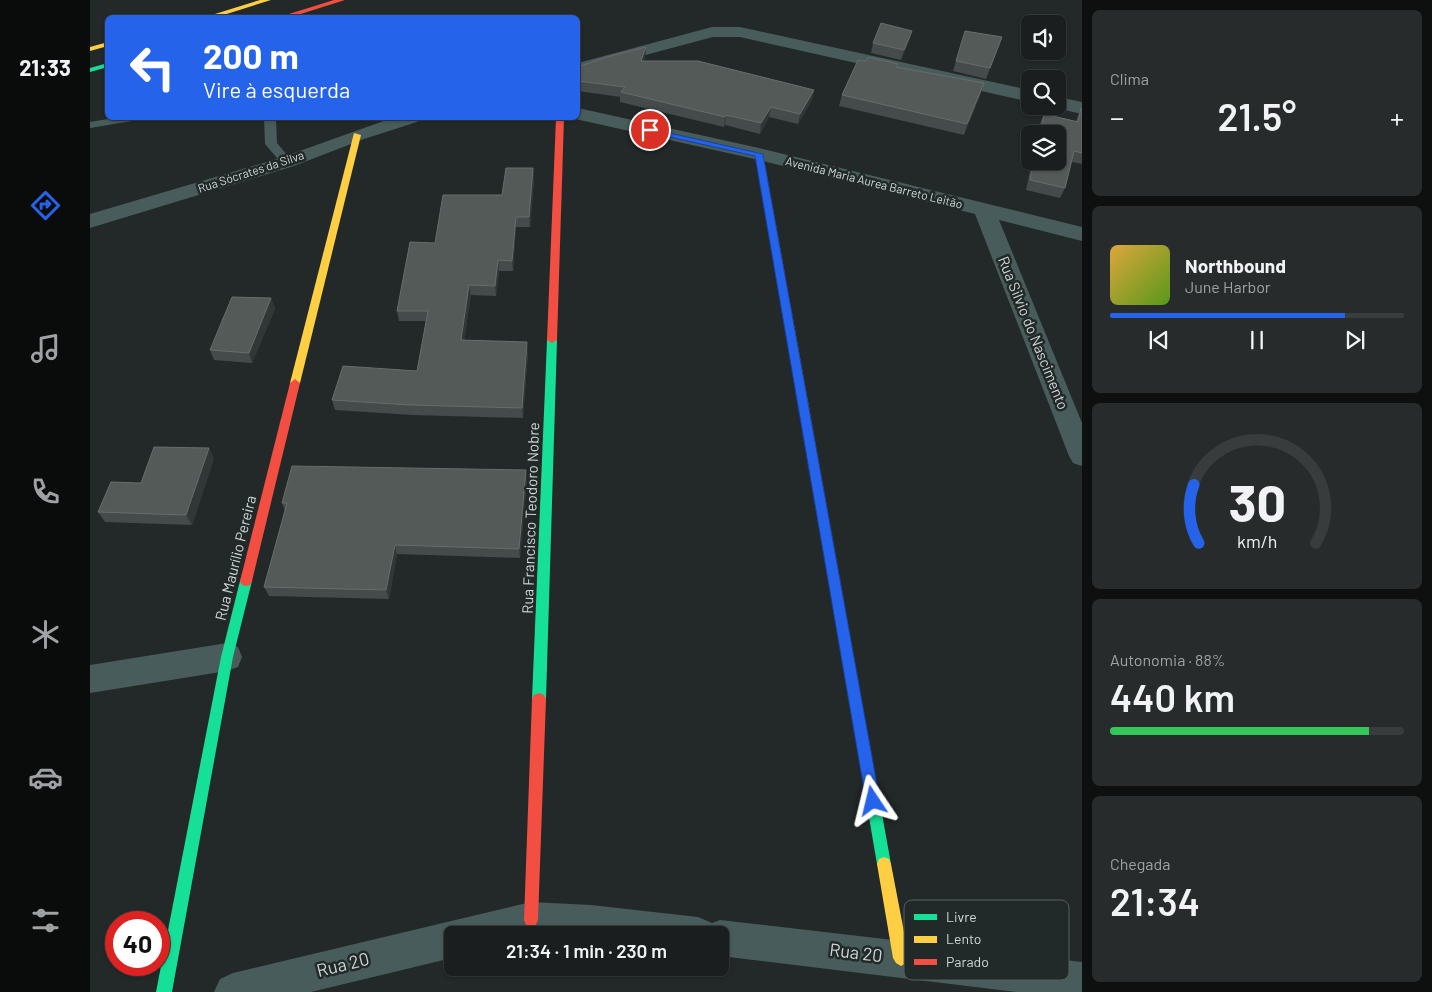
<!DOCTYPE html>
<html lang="pt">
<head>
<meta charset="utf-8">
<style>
	:root { --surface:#1a1e1e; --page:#272b2b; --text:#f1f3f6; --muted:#9fa2a4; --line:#383c3c; --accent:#2563eb }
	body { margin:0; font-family:Barlow,sans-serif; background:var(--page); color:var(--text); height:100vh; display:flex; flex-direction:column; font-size:19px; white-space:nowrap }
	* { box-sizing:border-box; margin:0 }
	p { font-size:16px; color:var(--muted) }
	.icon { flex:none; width:28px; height:28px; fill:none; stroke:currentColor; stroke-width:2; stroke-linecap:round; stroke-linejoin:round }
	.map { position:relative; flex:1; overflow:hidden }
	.panel { display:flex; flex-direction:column; gap:10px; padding:10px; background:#0e1010; width:350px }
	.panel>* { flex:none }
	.top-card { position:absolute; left:15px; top:15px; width:475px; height:105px; border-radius:8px; box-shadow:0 1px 4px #0004,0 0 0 1px var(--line); background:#2563eb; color:#fff; overflow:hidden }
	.controls { position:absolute; left:931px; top:15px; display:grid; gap:10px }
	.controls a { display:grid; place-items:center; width:45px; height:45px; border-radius:8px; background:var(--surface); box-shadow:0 1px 4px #0004,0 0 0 1px var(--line); font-size:25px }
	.speed { position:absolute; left:15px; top:911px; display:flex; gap:10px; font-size:25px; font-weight:700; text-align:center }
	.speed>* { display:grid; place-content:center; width:65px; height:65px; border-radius:50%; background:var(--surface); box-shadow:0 1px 4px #0004,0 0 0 1px var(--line); line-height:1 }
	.speed .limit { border:8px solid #d22; background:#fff; color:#111 }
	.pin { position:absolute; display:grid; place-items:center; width:42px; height:42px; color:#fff; margin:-21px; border:2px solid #fff; border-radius:50%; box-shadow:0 1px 5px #0007 }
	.me { position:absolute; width:55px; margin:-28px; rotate:350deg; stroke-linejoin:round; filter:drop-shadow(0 0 4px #0008) }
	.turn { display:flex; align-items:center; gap:18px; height:105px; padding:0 15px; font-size:22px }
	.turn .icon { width:65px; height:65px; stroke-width:2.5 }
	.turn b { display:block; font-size:35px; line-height:42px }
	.big { font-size:38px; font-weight:600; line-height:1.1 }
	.panel .widget { flex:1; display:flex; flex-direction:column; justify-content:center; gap:8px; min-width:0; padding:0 18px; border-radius:8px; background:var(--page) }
	.panel .dial { align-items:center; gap:0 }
	.dial svg { height:130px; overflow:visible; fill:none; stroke:var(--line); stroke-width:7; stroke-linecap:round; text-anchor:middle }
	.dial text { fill:var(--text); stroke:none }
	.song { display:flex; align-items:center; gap:15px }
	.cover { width:60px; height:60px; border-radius:8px; background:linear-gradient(135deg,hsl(40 70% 55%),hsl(90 70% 35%)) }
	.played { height:5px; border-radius:2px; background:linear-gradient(90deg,var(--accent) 80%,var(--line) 80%) }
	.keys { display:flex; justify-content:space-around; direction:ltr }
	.heat { display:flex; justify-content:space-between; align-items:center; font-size:28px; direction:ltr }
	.charge { height:8px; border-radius:4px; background:linear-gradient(90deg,#34c759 88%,var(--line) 0) }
	.trip { position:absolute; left:354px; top:926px; width:285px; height:50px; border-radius:8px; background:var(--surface); box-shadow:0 1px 4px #0004,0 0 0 1px var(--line); font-weight:600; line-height:50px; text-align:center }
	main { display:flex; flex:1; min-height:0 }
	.tabs { display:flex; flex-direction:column; width:90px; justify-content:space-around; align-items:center; background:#0a0c0c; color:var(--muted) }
	.tabs .icon { width:35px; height:35px }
	.tabs .selected { color:var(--accent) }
	.tabs b { font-size:22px; color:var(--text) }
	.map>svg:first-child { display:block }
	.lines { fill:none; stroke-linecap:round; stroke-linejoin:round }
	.lane { fill:#475c5b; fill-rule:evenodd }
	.street { fill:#475c5b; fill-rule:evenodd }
	.fast { fill:#16e098; fill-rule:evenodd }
	.slow { fill:#ffcf43; fill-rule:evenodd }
	.jam { fill:#f24e42; fill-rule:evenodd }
	.wall { fill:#454a4a }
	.shaded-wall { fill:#313636 }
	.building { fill:#545a58; stroke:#686d6c }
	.route { fill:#2563eb; stroke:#184099 }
	.labels { text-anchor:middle; stroke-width:5; stroke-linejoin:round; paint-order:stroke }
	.far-street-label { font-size:12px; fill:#d0d6d5; stroke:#212a29 }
	.street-label { font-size:15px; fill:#d0d6d5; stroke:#212a29 }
	.near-street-label { font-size:18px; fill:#d0d6d5; stroke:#212a29 }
	.key { fill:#212a29; stroke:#565e5d; stroke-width:1 }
	.key-label { font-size:14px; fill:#d0d6d5 }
</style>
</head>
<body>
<main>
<nav class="tabs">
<b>21:33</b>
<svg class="icon selected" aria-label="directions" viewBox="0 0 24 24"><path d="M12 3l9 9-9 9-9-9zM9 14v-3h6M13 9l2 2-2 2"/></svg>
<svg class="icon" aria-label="music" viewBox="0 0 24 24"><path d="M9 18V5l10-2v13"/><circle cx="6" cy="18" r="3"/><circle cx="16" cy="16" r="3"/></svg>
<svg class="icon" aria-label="phone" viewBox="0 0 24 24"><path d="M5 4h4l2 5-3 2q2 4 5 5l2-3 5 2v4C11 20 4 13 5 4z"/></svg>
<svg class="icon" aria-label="climate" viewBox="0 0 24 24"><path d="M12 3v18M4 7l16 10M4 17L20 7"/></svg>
<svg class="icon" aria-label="car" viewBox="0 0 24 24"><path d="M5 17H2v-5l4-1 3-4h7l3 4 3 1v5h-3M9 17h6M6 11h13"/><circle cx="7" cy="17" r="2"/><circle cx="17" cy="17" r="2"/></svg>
<svg class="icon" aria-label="filters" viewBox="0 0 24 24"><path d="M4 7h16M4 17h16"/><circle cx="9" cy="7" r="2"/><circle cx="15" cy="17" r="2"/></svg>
</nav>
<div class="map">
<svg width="992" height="992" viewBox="0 0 992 992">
	<rect width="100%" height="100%" fill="#232828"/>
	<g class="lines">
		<g class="lane">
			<path d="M24,118H48L42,121L0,128V122Z"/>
			<path d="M174,118H186L187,143L203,162L201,165H193L175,144Z"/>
		</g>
		<g class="street">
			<path d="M622,27H650L940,90V102L650,37H623L488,73V63Z"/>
			<path d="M968,97L992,102V114L961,107L968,106Z"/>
			<path d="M488,108L669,148L992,227V241L909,220L992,423V466L983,463L979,456L885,214L669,160L481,118H488Z"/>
			<path d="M302,118H330L327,122L274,139L204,166L0,228V214L190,158Z"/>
			<path d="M137,643L148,647L152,657L148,667L137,671L0,693V665Z"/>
			<path d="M441,902L501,905L608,917L622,923L630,920L992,962V992H926L630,956V935H362V958L221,992H124L130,979L143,973Z"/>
		</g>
		<g class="fast">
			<path d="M18,63V67L0,72V68Z"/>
			<path d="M462,337L467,340L456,699L454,703L449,705L444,703L442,699L457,340Z"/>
			<path d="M156,576L160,577L162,581L143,657L82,992H66L131,657L150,581L152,577Z"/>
			<path d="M752,620L756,621L758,625L801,864L799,869L794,871L789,869L787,864L746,625L748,621Z"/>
		</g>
		<g class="slow">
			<path d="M170,0H181L124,18H112Z"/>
			<path d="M18,42V46L0,51V47Z"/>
			<path d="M264,133L271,135L210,383L205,387L200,383Z"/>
			<path d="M666,152L673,154L720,413L715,417L710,413L665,154Z"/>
			<path d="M794,857L799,859L801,864L819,958L816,963L811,966L806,963L803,958L787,864L789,859Z"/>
		</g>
		<g class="jam">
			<path d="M244,0H255L198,18H186Z"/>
			<path d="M466,118H474L467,340L462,343L457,340Z"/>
			<path d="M205,379L210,383L162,581L160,585L156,586L152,585L150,581L200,383Z"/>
			<path d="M715,409L720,413L758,625L756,629L752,630L748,629L746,625L710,413Z"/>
			<path d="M449,693L454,695L456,699L448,920L446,925L441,927L436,925L434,920L442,699L444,695Z"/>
		</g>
	</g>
	<g class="wall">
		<path d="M822,31L819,41L811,60L781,53L783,43Z"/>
		<path d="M875,31L912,37L896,79L863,71Z"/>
		<path d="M556,47L555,57L554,61L724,90L722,100L708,124L679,117L670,134L635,125L634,127L530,102V97L488,91V67Z"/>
		<path d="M807,67L891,93L874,135L749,106L752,95Z"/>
		<path d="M991,108H992V164L982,162L975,188L970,198L936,190L942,161H968V134H948L950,124L954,114L986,121Z"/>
		<path d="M443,168L444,179L440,227H426L423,271H409L406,296L381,295L374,340L438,352L433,418L322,415L245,410L242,400L327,371L336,321H309L307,311L345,243L412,195Z"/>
		<path d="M181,298L185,309L162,363L124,360L120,350Z"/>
		<path d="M124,458L102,525L15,522L8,512L51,483Z"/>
		<path d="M437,479L430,558L307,554L299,599L179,596L174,587L195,511L192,503Z"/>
	</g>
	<g class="shaded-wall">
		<path d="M822,31L819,41L811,60L814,50Z"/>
		<path d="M556,47L555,57L550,71L551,61Z"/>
		<path d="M894,83L891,93L874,135L877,124Z"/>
		<path d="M724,90L722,100L708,124L710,114Z"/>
		<path d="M681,107L679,117L670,134L671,123Z"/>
		<path d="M636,115L635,125L634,127L635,117Z"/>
		<path d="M443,168L444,179L440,227L439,217Z"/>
		<path d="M426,217V227L423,271L422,261Z"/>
		<path d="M408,260L409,271L406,296L405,286Z"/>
		<path d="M379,285L381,295L373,350L371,340Z"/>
		<path d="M181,298L185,309L162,363L159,353Z"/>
		<path d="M437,342L438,352L433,418L432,408Z"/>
		<path d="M119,448L124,458L102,525L96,515Z"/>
		<path d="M436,470L437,479L430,558L429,549Z"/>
		<path d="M305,545L307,554L299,599L296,590Z"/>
	</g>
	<g class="building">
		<path d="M791,23L822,31L814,50L783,43Z"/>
		<path d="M875,31L912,37L900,68L866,61Z"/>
		<path d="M556,47L551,61H608L724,90L710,114L681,107L671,123L636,115L635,117L531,92L535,87L488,81V67L517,57Z"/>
		<path d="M778,57L808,64L806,67L894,83L877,124L752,95L768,60L776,61Z"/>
		<path d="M991,108H992V153L984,151L975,188L940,180L944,161H968V134H950L954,114L988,122Z"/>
		<path d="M416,168H443L439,217H426L422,261L408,260L405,286L379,285L371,340L437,342L432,408L320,405L242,400L253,366L327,371L338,311H307L320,242L345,243L353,195H412Z"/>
		<path d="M142,297L181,298L159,353L120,350Z"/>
		<path d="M64,447L119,448L96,515L8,512L21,482L51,483Z"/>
		<path d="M202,466L436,470L429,549L305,545L296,590L174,587L197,503H192Z"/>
	</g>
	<path class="route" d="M557,128L673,154L790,801L788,806L783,808L778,806L776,801L665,156L557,132Z"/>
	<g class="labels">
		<g class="far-street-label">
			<text transform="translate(161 172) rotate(-18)" y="4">Rua Sócrates da Silva</text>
			<text transform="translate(784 183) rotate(14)" y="4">Avenida Maria Aurea Barreto Leitão</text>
		</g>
		<g class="street-label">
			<text transform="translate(943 333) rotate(68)" y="5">Rua Silvio do Nascimento</text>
			<text transform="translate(441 518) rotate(-88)" y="5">Rua Francisco Teodoro Nobre</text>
			<text transform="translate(146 558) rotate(-76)" y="5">Rua Maurílio Pereira</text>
		</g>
		<g class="near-street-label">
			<text transform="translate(766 953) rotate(7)" y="6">Rua 20</text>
			<text transform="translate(253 965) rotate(-14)" y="6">Rua 20</text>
		</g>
	</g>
	<rect x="814" y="900" width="165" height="80" rx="8" class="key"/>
	<rect x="824" y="914" width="23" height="6" fill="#16e098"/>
	<rect x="824" y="936" width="23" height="7" fill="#ffcf43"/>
	<rect x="824" y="959" width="23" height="6" fill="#f24e42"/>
	<g class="key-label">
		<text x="856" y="922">Livre</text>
		<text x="856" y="944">Lento</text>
		<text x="856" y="967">Parado</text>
	</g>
</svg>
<div class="controls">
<a><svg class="icon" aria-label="sound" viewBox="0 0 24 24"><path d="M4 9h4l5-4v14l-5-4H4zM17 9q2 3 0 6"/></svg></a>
<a><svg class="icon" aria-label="search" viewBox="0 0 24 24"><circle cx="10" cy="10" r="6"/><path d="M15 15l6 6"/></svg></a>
<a><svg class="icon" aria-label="layers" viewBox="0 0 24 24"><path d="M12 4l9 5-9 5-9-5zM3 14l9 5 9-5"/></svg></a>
</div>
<div class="speed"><div class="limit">40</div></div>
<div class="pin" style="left:560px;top:130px;background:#d93025"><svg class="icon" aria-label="arrive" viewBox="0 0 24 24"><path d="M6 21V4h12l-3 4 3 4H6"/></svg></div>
<svg class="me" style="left:783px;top:801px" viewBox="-20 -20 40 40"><path d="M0-17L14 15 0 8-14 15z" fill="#2563eb" stroke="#fff" stroke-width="4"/></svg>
<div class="trip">21:34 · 1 min · 230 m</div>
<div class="top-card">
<div class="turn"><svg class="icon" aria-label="left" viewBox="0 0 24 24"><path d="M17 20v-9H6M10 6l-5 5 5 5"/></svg><div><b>200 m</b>Vire à esquerda</div></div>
</div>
</div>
<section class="panel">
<div class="widget"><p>Clima</p>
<div class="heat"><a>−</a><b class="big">21.5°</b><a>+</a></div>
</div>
<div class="widget">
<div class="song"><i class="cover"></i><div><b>Northbound</b><p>June Harbor</p></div></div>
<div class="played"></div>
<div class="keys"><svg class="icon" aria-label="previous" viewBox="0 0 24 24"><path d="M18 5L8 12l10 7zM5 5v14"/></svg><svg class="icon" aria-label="pause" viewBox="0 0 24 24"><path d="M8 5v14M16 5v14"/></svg><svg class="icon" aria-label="next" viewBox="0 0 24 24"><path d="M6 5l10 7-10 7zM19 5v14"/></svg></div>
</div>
<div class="widget dial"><svg viewBox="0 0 100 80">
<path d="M14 69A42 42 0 1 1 86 69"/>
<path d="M14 69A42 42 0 0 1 11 33" stroke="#2563eb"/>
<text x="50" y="56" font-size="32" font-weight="700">30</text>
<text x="50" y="72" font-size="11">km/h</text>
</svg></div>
<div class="widget"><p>Autonomia · 88%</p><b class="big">440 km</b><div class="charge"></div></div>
<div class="widget"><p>Chegada</p><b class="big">21:34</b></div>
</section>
</main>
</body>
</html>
